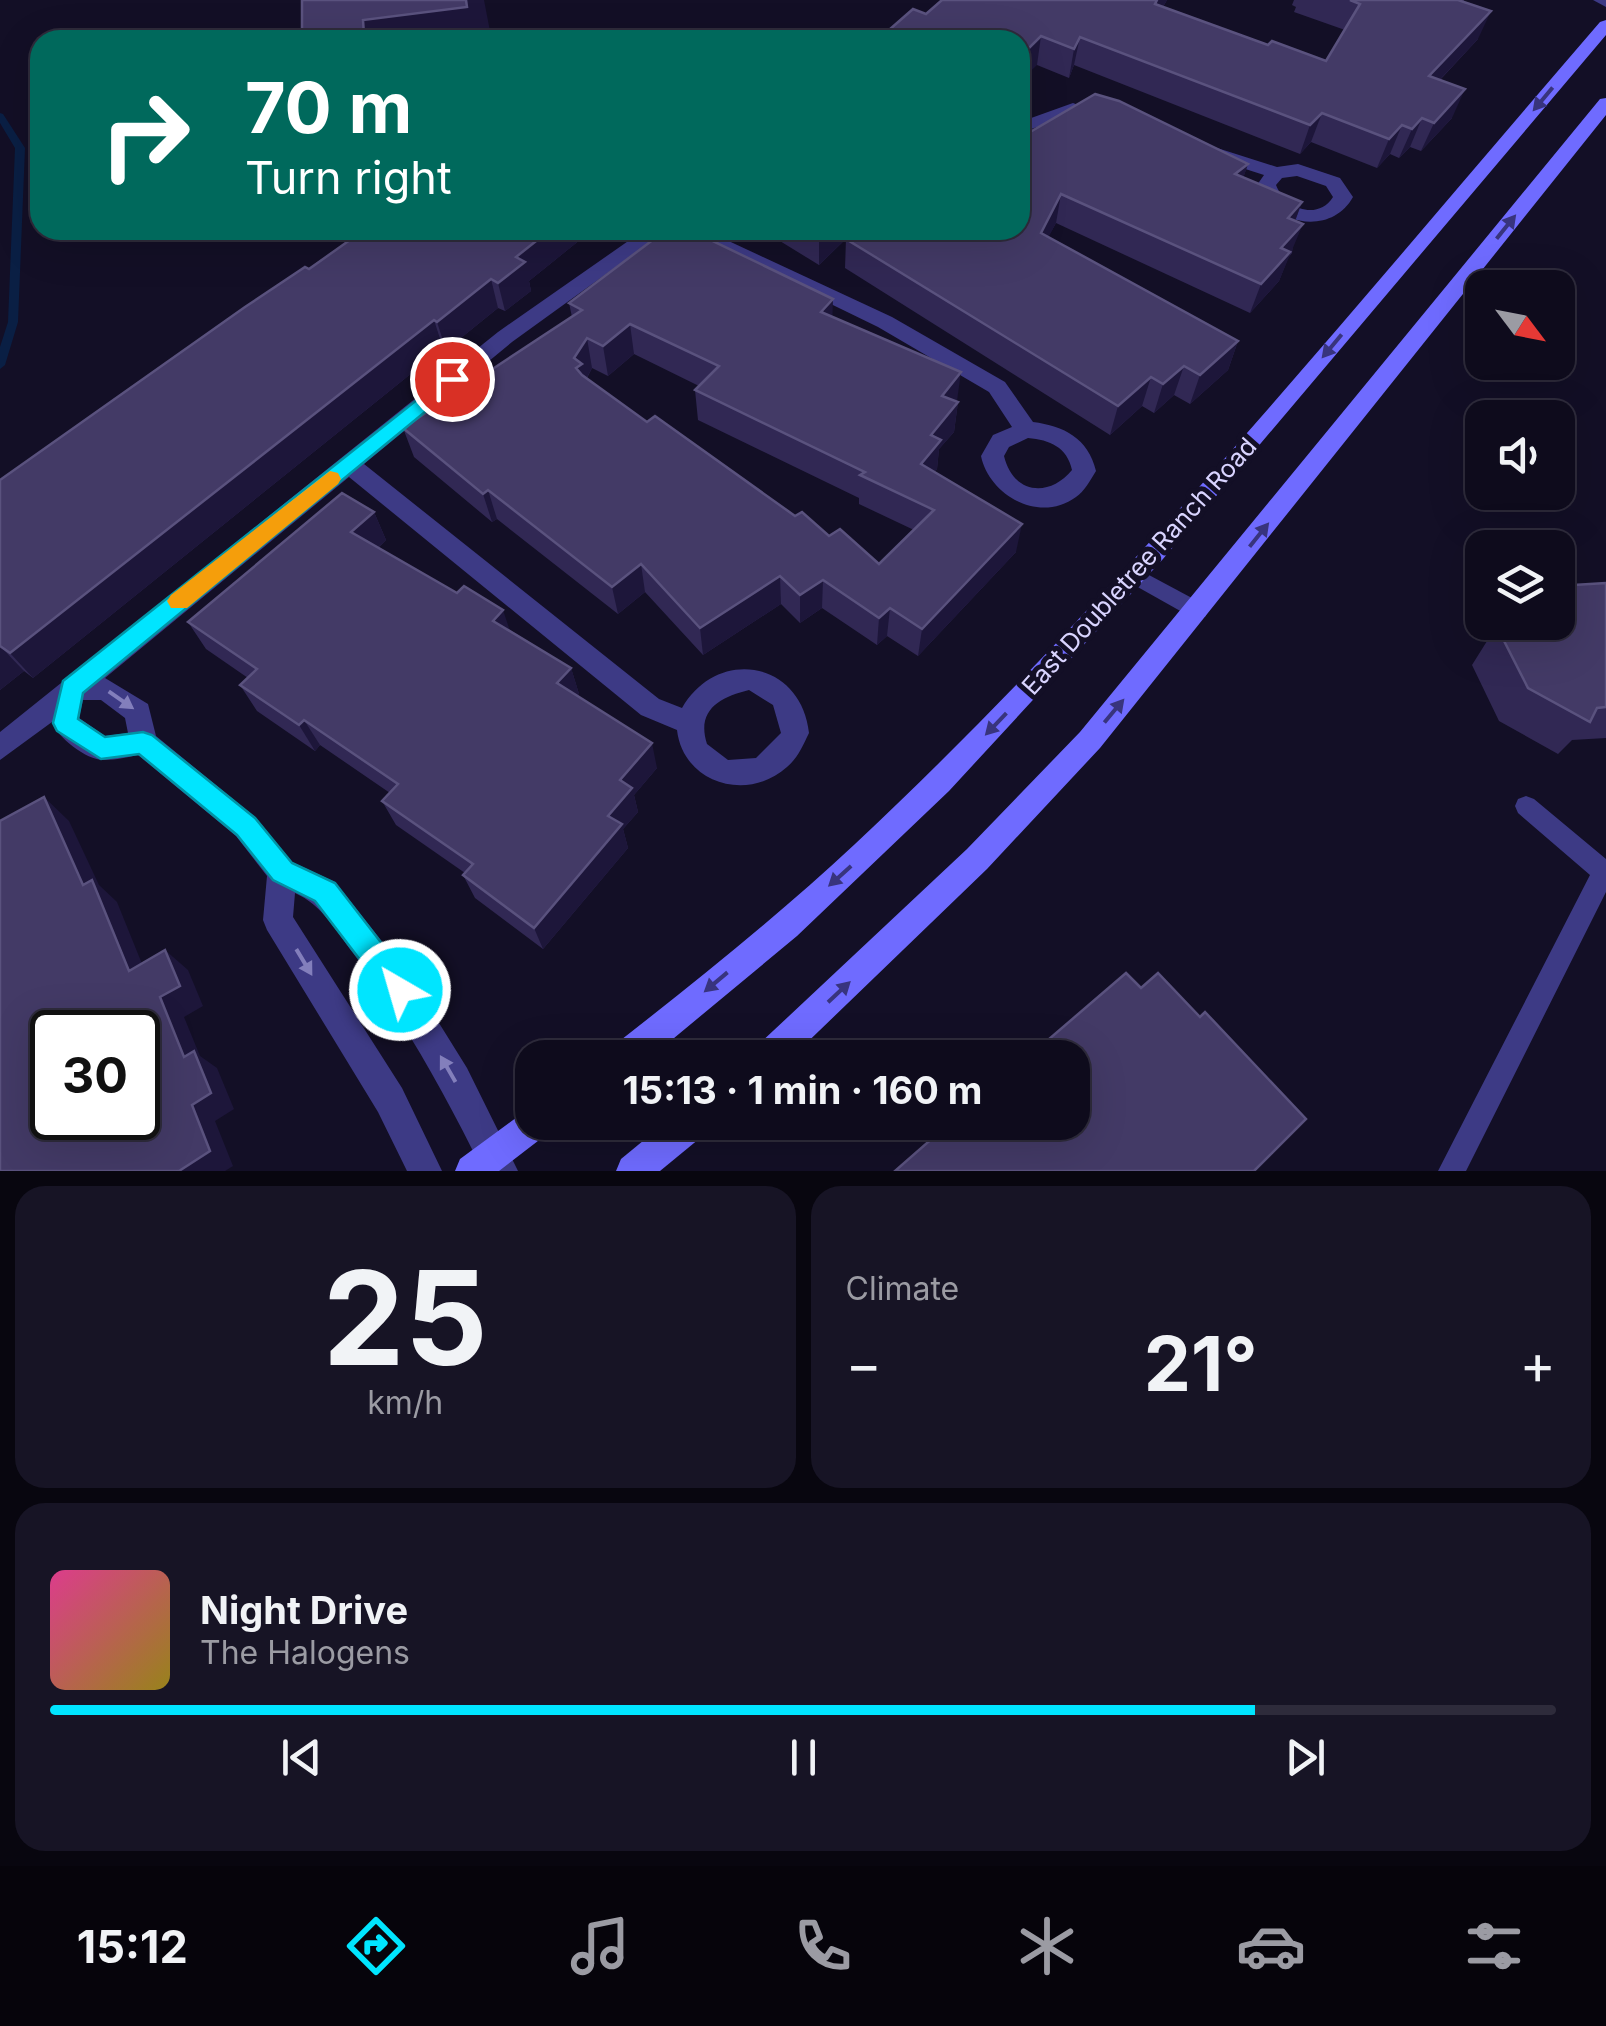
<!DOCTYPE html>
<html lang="en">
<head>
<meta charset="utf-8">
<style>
	:root { --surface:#0e0b1c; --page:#171425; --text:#f1f3f6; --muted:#9b9ba3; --line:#2e2b3b; --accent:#00e5ff }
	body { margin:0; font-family:Inter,sans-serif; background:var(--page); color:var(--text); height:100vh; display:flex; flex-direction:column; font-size:38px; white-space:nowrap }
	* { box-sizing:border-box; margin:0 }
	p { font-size:32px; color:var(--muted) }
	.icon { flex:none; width:55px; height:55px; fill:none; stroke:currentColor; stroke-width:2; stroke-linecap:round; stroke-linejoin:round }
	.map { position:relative; height:1171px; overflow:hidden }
	.panel { display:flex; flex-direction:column; gap:15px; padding:15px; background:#08060f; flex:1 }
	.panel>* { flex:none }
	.hud { position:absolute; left:30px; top:30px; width:1000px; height:210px; border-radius:30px; box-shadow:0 10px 40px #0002,0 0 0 2px var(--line); background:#00695c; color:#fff; overflow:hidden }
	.needle { width:65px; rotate:122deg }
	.buttons { position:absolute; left:1465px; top:270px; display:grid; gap:20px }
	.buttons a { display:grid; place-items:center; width:110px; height:110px; border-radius:20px; background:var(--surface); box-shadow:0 10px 40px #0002,0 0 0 2px var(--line); font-size:50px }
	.speed { position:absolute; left:30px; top:1010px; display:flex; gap:20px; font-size:50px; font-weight:700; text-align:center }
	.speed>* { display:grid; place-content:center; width:130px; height:130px; border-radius:50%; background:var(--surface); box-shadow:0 10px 40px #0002,0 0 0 2px var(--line); line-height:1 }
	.speed .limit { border:5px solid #111; border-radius:15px; background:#fff; color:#111 }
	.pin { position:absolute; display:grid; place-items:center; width:85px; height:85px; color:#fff; margin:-42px; border:5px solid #fff; border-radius:50%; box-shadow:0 2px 10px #0007 }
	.me { position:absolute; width:110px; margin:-55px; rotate:322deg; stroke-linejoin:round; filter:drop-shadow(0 0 8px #0008) }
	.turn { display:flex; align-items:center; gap:35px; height:210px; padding:0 50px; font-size:45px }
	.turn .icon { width:130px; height:130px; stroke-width:2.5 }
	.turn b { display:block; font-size:70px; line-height:85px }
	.big { font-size:75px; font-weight:700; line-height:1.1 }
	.panel .widget { flex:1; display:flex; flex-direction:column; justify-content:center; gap:15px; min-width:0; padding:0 35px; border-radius:30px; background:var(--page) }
	.panel .dial { align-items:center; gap:0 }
	.dial b { font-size:130px; line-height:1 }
	.song { display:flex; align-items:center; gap:30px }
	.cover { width:120px; height:120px; border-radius:15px; background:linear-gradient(135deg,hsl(330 70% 55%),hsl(50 70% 35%)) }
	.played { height:10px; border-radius:5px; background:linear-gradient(90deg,var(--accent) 80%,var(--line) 80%) }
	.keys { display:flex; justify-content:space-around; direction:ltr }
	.heat { display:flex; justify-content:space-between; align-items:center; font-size:55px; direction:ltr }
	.panel .tiles { flex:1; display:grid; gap:15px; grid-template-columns:1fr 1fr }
	.widget:last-child { grid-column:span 2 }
	.trip { position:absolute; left:515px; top:1040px; width:575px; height:100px; border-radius:30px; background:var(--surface); box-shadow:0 10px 40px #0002,0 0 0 2px var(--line); font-weight:700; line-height:100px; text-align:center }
	.dock { display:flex; height:160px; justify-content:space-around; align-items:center; background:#06040b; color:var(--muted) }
	.dock .icon { width:70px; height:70px }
	.dock .current { color:var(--accent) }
	.dock b { font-size:45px; color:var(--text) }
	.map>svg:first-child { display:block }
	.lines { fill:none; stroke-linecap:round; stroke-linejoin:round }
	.stream { fill:#0a1f44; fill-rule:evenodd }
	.service { fill:#3d3a85; fill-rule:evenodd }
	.minor { fill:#3d3a85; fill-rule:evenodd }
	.secondary { fill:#6f6bff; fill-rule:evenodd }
	.wall { fill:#312854; fill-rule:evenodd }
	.shaded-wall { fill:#1d163a }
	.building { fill:#433a66; stroke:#5a527e; stroke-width:2.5; fill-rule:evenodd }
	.oneway { fill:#38347d }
	.oneway2 { fill:#837fbc }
	.route { fill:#00e5ff; stroke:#0095a6; stroke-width:2.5 }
	.slow { fill:#f59e0b }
	.labels { text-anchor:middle; stroke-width:10; stroke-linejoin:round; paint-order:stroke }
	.street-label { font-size:25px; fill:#d9d4ff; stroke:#130f26 }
</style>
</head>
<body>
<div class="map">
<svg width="1606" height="1171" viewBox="0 0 1606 1171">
	<rect width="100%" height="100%" fill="#130f26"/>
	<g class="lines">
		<path class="stream" d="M0,113L3,114L25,148L18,322L5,365L0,369V347L8,322L15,148L0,123Z"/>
		<g class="service">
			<path d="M1134,567L1205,605L1208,611L1205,617H1191L1127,581L1124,575L1127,569Z"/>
			<path d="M1526,796L1534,799L1606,859V892L1466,1171H1438L1590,875L1518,813L1515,806L1518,799Z"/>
		</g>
		<g class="minor">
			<path d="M1593,0H1606V7Z"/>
			<path d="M1073,103L1104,115L1095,120L1074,114L1020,133V122Z"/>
			<path d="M1214,147L1277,167L1298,164L1340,178L1353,197C1331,237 1271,225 1257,185L1264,175L1208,157L1205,153ZM1297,176L1326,186L1333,197C1318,221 1285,209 1276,185L1282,178Z"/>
			<path d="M644,230H667L512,342L364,464L659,699L682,708C717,647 801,660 809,733C803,745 798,758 787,767C747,803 683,783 677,730L641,715L349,477L105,678L148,704L156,736L256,818L292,862L335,882L411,978L467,1068L518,1171H483C445,1094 405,1021 353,953C335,929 322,905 295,893L293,917L402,1088L442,1171H407L378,1112L267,930L263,920L267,876L236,836L138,755C128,757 116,760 105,760C87,761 57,737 52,722L0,760V732L498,332ZM749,690L773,705L781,733L756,758L728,760L707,744C696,710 720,697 749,690ZM83,700H101L125,718L128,733L105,736L79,718Z"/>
			<path d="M679,230H705L892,317L1005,382L1033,422C1064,426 1088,438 1096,471C1091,479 1084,492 1076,497C1039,524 989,495 981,456L993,435L1012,427L989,392L878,327ZM1028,438C1050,440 1067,447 1072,470C1049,498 1013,494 1004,456L1009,447Z"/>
		</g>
		<g class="secondary">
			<path d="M1606,20V35L1163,559L949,791L797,936L650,1058H607L612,1047C695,982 778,916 855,844C1125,591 1359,301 1600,22Z"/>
			<path d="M1606,98V115L1100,748L987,869L791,1058H751L756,1047L967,849L1080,732L1600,99Z"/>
			<path d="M532,1106V1122H551L547,1134L499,1171H455L460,1159Z"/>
			<path d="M666,1122H709L705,1134L660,1171H616L621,1159Z"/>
		</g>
	</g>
	<g class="wall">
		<path d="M942,0H1167L1163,7L1268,45L1326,61L1345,30L1294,12L1296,7L1292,5L1294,0H1464V2L1478,39L1440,80L1452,118L1421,151L1410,147L1399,158L1390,154L1377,168L1311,142L1300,154L1074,65L1069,78L1037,65L1020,40L881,37L926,14Z"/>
		<path d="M1020,138L1248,164L1243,178L1302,202L1295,221L1292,253L1288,258L1279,281L1250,313L1056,223L1048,237L1238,341L1228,370L1190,404L1174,395L1154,413L1142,406L1110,435L845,268L846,239Z"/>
		<path d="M364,230H609L602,235L591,231L529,281L531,291L505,311L498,308L446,350L443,348L33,678L24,671L0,690V480Z"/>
		<path d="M762,230H855L819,265Z"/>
		<path d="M569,303L833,317L958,402L954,432L939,449L937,469L934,472L1016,552L918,656L887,636L877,645L822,608L800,623L781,604L703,655L645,592L618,614L497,519L492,522L414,457L403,428L572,317ZM634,354L699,386L695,390L698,420L859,498V504L914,530L879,564L795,516L647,422L587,378L592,368L608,376Z"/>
		<path d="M374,512L386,540L378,548L571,668L579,694L577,695L657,768L634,795L638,812L623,829L628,848L543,949L475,898L463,875L465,873L396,825L382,801L390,793L320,745L315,751L257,711L240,685L248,678L206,649L188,622Z"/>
		<path d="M1606,583V738L1572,740L1558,754L1499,721L1472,665L1499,622H1558Z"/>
	</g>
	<g class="shaded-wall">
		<path d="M466,0H484L490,31L474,33L475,40H325L363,20Z"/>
		<path d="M1157,0H1167L1148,32L1155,4Z"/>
		<path d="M1491,11L1478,39L1417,104L1429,76Z"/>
		<path d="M1041,36L1037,65L1020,81V57Z"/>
		<path d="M1080,37L1074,65L1069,78L1074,49Z"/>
		<path d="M1465,89L1452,118L1421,151L1434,123Z"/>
		<path d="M1322,113L1311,142L1300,154L1310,125Z"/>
		<path d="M1422,118L1410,147L1399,158L1412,129Z"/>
		<path d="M1402,125L1390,154L1377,168L1389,139Z"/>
		<path d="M1248,164L1238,193L1235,174Z"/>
		<path d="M1061,194L1056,223L1035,262L1041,233Z"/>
		<path d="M1302,202L1291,232L1288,218Z"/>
		<path d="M1303,224L1279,281L1250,313L1261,284L1281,248Z"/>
		<path d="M550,230L591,231L529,281L531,291L505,311L498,283L516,257Z"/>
		<path d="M825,230H855L819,265V235Z"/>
		<path d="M491,279L498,308L446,350L437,322Z"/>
		<path d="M833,299L832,329L821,312Z"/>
		<path d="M434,320L443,348L33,678L10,653Z"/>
		<path d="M630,324L634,354L608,376L603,346Z"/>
		<path d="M587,338L592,368L585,381L582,398L574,358Z"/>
		<path d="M1238,341L1228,370L1190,404L1200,375Z"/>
		<path d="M1184,366L1174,395L1154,413L1163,384Z"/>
		<path d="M961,372L957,401L942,396Z"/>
		<path d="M1151,377L1142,406L1110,435L1118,406Z"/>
		<path d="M958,402L954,432L939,449L937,469L918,493L921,464L931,435Z"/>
		<path d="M488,490L497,519L492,522L483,494Z"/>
		<path d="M374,512L386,540L364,560L351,532Z"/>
		<path d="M1022,524L1016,552L918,656L922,629Z"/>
		<path d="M641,564L645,592L618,614L612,587Z"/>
		<path d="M780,576L781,604L703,655L700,628Z"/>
		<path d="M823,580L822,608L800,623V595Z"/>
		<path d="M890,608L887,636L877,645L879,618Z"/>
		<path d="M503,610L512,637L493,621Z"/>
		<path d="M0,646L24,671L0,690Z"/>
		<path d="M571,668L579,694L565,709L557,683Z"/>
		<path d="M304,720L320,745L315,751L299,725Z"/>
		<path d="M652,743L657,768L634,795L638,812L623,829L628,848L543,949L534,928L608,816L620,780Z"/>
		<path d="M44,797L69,821L99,885L117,902L153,991L129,971L83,885Z"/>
		<path d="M165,950L188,970L203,1006L184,1017L200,1056L217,1068L234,1109L215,1121L233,1166L225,1171H179L192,1105L184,1057L160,997Z"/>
	</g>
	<g class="building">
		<path d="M302,0H466L467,7L363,20L364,35L325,40H302Z"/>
		<path d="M942,0H1157L1155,4L1268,45L1272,41L1326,61L1360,4L1350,0H1458L1491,11L1429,76L1465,89L1434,123L1422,118L1412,129L1402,125L1389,139L1322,113L1310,125L1080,37L1074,49L1041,36L1020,57V40H850L862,31L881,37L913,9L926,14Z"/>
		<path d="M1095,94L1119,101L1248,164L1235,174L1302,202L1288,218L1303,224L1281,248L1290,252L1261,284L1061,194L1041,233L1238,341L1200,375L1184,366L1163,384L1151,377L1118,406L846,239L862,230H1020V138Z"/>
		<path d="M364,230H550L516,257L525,262L498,283L491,279L437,322L434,320L10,653L0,646V480L245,307L305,267L309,269Z"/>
		<path d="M666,230H690L833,299L821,312L961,372L942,396L958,402L931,435L941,440L921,464L1022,524L922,629L890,608L879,618L823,580L800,595L780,576L700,628L641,564L612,587L488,490L483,494L403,428L582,310L569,303ZM630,324L719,366L695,390L865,472L860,475L934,510L879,564L840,529L829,536L802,512L795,516L655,416L647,422L582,375L576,368L582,364L574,358L587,338L603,346Z"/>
		<path d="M810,230H825L819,235Z"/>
		<path d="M342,493L374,512L351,532L457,593L464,586L503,610L493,621L571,668L557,683L652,743L620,780L632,788L608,816L622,824L534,928L463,875L473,864L382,801L398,784L304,720L299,725L240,685L257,669L188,622Z"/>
		<path d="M1606,583V707L1597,708L1590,722L1528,688L1499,631L1504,622H1558V586Z"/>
		<path d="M44,797L83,885L92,880L129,971L165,950L180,986L160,997L184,1057L194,1051L211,1093L192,1105L210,1151L179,1171H0V821ZM52,1032H138V1118H52Z"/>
		<path d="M1126,973L1141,988L1158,973L1200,1017L1205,1012L1306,1119L1254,1171H895L951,1122H1072V1058H1027Z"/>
	</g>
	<defs><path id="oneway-solid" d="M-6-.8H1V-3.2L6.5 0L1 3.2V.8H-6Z" transform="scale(2.5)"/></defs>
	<g class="oneway">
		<use href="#oneway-solid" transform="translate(1543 99) rotate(130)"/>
		<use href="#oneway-solid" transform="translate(1506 227) rotate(-51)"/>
		<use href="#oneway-solid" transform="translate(1332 346) rotate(130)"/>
		<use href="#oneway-solid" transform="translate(1259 535) rotate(-51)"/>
		<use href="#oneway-solid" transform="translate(1114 711) rotate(-50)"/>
		<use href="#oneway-solid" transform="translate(996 724) rotate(134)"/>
		<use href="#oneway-solid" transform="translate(840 876) rotate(138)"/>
		<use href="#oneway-solid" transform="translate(716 982) rotate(140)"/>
		<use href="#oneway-solid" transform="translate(839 992) rotate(-43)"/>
	</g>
	<g class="oneway2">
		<use href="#oneway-solid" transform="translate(121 700) rotate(35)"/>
		<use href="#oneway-solid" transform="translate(304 962) rotate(59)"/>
		<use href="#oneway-solid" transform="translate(448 1069) rotate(-120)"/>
	</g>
	<path class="route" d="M452,372L462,379L459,384L83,693L78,719L105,737L143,732L152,735L255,818L292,863L335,883L410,980L414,990L410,999L400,1004L390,999L315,901L273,880L237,835L139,754L101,759L57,731L53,723L63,681Z"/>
	<path class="slow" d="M330,471L338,473L341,479L338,484L187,608H171L167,601L171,595Z"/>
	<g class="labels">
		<g class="street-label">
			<text transform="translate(1139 566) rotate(-48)" y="9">East Doubletree Ranch Road</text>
		</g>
	</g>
</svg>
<div class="buttons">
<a><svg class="needle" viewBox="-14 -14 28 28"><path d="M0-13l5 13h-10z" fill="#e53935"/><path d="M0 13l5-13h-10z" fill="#9b9ba3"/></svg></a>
<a><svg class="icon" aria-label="sound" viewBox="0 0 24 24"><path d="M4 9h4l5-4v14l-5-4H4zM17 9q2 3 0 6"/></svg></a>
<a><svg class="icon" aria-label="layers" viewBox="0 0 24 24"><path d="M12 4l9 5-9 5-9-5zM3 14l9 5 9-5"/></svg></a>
</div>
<div class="speed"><div class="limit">30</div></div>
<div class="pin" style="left:452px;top:379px;background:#d93025"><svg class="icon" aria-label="arrive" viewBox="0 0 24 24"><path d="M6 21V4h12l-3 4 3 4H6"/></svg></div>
<svg class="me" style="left:400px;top:990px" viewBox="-20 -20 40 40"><circle r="17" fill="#00e5ff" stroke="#fff" stroke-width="3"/><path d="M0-11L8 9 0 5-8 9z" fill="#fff"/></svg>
<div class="trip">15:13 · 1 min · 160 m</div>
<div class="hud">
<div class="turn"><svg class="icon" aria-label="right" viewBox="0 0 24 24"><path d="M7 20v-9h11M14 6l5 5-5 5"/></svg><div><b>70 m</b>Turn right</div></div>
</div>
</div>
<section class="panel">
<div class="tiles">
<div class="widget dial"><b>25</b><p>km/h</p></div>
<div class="widget"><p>Climate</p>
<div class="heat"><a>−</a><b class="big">21°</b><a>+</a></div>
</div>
<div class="widget">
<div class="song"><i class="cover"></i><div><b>Night Drive</b><p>The Halogens</p></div></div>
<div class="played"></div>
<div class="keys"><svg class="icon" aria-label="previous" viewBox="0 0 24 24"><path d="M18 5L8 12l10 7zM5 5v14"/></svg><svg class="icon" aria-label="pause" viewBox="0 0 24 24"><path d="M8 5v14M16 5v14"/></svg><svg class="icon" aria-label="next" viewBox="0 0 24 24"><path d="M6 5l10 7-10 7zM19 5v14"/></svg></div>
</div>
</div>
</section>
<nav class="dock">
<b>15:12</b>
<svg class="icon current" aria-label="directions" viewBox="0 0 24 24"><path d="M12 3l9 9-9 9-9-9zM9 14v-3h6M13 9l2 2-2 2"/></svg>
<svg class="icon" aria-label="music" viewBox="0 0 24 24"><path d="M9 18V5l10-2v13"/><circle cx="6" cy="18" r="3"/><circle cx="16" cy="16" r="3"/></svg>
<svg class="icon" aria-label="phone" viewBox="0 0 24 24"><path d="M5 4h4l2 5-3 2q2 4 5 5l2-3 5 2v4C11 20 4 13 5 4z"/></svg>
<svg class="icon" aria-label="climate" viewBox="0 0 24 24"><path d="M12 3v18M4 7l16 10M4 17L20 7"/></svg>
<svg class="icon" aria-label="car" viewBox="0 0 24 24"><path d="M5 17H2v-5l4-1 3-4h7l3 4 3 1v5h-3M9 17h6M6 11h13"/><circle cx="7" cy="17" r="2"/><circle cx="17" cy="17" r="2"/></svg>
<svg class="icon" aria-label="filters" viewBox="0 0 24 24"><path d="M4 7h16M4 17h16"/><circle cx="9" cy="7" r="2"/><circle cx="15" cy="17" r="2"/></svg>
</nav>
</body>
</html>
